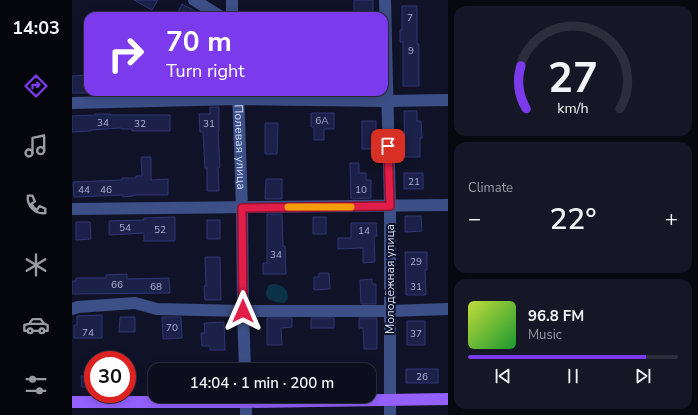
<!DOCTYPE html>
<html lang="en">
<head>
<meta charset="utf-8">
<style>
	:root { --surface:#0c0e1e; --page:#151727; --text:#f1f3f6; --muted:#9a9ca4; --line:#2c2e3c; --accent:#7c3aed }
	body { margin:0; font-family:"Nunito Sans",sans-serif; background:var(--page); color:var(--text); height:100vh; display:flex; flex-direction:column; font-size:15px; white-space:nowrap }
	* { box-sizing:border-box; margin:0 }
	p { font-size:13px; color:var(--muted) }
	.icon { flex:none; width:22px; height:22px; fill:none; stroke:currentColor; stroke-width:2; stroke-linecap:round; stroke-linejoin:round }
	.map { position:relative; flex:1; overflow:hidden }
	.details { display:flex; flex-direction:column; gap:6px; padding:6px; background:#070810; width:250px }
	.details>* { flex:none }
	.top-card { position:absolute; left:12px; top:12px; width:304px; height:84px; border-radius:12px; box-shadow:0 2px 10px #0003,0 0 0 1px var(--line); background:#7c3aed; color:#fff; overflow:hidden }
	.speed { position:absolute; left:12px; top:351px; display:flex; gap:8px; font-size:20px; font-weight:700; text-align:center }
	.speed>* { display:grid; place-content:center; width:52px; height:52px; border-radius:50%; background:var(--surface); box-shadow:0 2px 10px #0003,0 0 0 1px var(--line); line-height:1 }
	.speed .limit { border:6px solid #d22; background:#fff; color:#111 }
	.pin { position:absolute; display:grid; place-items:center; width:34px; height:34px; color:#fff; margin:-17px; border-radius:8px; box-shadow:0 2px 6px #0006 }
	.me { position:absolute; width:44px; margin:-22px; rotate:0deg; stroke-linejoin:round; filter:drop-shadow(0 0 3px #0008) }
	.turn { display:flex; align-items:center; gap:14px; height:84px; padding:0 16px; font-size:18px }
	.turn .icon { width:52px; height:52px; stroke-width:2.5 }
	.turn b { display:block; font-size:28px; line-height:34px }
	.big { font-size:30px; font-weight:600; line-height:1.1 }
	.details .tile { flex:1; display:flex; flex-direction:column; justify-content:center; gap:6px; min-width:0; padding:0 14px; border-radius:12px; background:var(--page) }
	.details .dial { align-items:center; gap:0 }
	.dial svg { height:104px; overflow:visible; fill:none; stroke:var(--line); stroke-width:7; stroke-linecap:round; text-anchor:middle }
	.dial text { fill:var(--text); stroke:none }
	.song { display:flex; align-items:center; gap:12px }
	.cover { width:48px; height:48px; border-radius:6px; background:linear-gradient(135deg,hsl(70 70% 55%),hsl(130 70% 35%)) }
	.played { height:4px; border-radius:2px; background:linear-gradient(90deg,var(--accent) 85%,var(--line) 85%) }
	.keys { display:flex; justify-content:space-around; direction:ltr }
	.heat { display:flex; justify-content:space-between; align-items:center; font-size:22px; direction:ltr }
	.trip { position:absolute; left:76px; top:363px; width:228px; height:40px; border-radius:12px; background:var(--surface); box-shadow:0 2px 10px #0003,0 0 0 1px var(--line); font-weight:600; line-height:40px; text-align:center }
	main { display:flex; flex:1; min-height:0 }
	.dock { display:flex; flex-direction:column; width:72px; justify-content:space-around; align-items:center; background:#05060c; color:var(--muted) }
	.dock .icon { width:28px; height:28px }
	.dock .selected { color:var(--accent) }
	.dock b { font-size:18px; color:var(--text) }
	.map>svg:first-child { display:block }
	.water { fill:#0b3246 }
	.building { fill:#1c2149; stroke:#2f3674 }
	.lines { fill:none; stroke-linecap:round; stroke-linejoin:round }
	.minor { stroke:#3c4f86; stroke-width:12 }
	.major { stroke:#9360fd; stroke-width:12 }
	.route-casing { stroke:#92132f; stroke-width:10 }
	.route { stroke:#e11d48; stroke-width:7 }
	.slow { stroke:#f59e0b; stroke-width:7 }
	.labels { text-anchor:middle; stroke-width:4; stroke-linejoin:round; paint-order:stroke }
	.number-label { font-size:10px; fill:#a8b0d2 }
	.street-label { font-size:12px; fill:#d7dfff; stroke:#101328 }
</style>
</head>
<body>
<main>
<nav class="dock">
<b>14:03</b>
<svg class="icon selected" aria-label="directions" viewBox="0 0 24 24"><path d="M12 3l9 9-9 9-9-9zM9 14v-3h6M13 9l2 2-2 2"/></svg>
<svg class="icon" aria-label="music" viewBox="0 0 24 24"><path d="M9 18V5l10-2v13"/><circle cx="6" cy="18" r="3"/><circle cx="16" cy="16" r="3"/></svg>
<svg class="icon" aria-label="phone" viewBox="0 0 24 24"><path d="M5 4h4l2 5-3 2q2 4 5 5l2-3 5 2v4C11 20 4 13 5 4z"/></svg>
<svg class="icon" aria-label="climate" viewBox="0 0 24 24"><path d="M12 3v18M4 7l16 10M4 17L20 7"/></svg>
<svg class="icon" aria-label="car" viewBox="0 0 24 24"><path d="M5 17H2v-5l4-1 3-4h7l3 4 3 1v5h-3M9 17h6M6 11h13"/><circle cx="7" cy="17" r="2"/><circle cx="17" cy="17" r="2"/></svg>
<svg class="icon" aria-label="filters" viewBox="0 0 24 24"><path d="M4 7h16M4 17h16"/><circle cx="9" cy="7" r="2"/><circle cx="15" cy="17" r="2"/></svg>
</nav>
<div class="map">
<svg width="376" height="415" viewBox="0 0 376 415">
	<rect width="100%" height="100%" fill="#101328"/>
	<path class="water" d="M202,284C211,285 216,289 216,299L212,303C200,302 188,299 197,285Z"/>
	<g class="building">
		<path d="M62,0H86L80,10Z"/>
		<rect x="282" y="0" width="19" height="16"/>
		<path d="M110,4L132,16H104Z"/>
		<path d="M330,6H345V44H347V86H331V42H328V30H330Z"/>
		<path d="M16,75V93H0V76Z"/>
		<path d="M138,107H147V131H146L148,167L146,168L147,191H135V168H133L131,132H128L127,114H138Z"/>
		<path d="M332,111H345V121H349L350,138H348V157H333Z"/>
		<path d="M239,113H262V129H252V140H242V127H239Z"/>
		<path d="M23,114H38V115H98V131H60V129H49V128L19,130V131L0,132V116L23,115Z"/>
		<rect x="290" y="121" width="14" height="28"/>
		<path d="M193,123H206L205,154H193Z"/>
		<path d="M69,157H79V180L96,179V195H61V196L51,197V195L27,196L2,197L1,182L50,180V178H64V176H70Z"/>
		<path d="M278,163H287V173H294V180H299V198L279,199Z"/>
		<rect x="332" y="173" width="19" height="16"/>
		<path d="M194,179H210V199H193Z"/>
		<path d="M195,214H210L211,246H213L214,274H191V263H195Z"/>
		<path d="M333,216H349L350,231L333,232Z"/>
		<path d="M103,217V241H72V233L37,235V221L72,220V218Z"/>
		<rect x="241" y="217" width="13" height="17"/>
		<rect x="135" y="220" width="13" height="19"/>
		<path d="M4,222H18L19,239L4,240Z"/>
		<path d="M279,223H304L305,236H302L303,262L291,263V248L266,249V238H279Z"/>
		<path d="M333,252H355V270H353L354,295H334Z"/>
		<path d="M133,257H148L149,300H133L132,286H134Z"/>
		<path d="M247,273H257L258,289L242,290V277H247Z"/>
		<path d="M55,274V279L97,278L98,293L0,294V281H4V278H34V275Z"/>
		<path d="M300,279V284H304V304H289L288,280Z"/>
		<path d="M30,315V338H2V325H5V316Z"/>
		<path d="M48,317H63V332H47Z"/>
		<path d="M90,317H109L110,338L91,339Z"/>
		<path d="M195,318H220V327L209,328L210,345H195Z"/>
		<rect x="239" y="318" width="23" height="10"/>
		<path d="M287,318H305V349H292L291,328H287Z"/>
		<rect x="335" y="321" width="18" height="24"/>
		<path d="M152,322L153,350H138V346H130L129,333H133L132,323Z"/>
		<rect x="334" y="369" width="32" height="14"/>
		<path d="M9,376H21V387H10Z"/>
	</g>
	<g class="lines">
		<g class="minor">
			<path d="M122,0L148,16"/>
			<path d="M313,0L318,206V415"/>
			<path d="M160,16V0"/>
			<path id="s1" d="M166,92L170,208L171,311L173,370"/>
			<path d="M0,103L166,99L315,101L376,100"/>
			<path d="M0,209L376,205"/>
			<path d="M0,309L6,307L63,303L85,309L171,311H318L376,309"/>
			<path d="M174,396V415"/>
		</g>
		<path class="major" d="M0,402H174L376,399"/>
	</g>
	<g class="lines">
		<defs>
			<path id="route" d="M171,311L170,208L318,206L316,146"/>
		</defs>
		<use href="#route" class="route-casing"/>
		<use href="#route" class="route"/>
		<path class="slow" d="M216,207H279"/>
	</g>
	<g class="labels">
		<g class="number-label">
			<text x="338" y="21">7</text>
			<text x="339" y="54">9</text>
			<text x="250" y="124">6А</text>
			<text x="31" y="126">34</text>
			<text x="68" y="127">32</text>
			<text x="137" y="127">31</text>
			<text x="342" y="185">21</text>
			<text x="12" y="193">44</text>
			<text x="34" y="193">46</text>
			<text x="289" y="193">10</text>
			<text x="53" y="231">54</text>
			<text x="88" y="233">52</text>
			<text x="292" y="234">14</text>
			<text x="204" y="258">34</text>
			<text x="344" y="265">29</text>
			<text x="45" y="288">66</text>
			<text x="84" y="290">68</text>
			<text x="344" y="290">31</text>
			<text x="100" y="331">70</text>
			<text x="16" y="336">74</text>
			<text x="344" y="337">37</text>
			<text x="350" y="380">26</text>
		</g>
		<g class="street-label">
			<text dy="4" stroke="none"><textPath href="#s1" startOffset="55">Полевая улица</textPath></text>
			<text transform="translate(318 279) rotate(-90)" y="4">Молодёжная улица</text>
		</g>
	</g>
</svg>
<div class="speed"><div class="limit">30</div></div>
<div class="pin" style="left:316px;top:146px;background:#d93025"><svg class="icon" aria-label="arrive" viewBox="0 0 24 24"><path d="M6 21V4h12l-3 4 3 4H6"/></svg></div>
<svg class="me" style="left:171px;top:311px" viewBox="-20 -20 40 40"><path d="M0-17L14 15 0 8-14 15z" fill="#e11d48" stroke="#fff" stroke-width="4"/></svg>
<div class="trip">14:04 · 1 min · 200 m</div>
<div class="top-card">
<div class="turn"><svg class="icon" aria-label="right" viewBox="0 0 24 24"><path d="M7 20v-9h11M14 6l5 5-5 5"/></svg><div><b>70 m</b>Turn right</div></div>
</div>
</div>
<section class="details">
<div class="tile dial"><svg viewBox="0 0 100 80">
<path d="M14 69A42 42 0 1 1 86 69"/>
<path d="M14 69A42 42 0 0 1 10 36" stroke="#7c3aed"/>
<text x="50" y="56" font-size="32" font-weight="700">27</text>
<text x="50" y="72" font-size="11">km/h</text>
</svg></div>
<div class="tile"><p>Climate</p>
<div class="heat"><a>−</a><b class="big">22°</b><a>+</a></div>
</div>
<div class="tile">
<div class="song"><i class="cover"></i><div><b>96.8 FM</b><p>Music</p></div></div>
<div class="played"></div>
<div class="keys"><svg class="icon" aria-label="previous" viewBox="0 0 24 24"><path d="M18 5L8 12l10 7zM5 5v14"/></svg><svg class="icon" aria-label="pause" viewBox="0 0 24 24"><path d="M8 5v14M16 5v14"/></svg><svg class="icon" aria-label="next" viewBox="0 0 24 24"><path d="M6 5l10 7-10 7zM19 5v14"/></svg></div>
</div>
</section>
</main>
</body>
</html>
